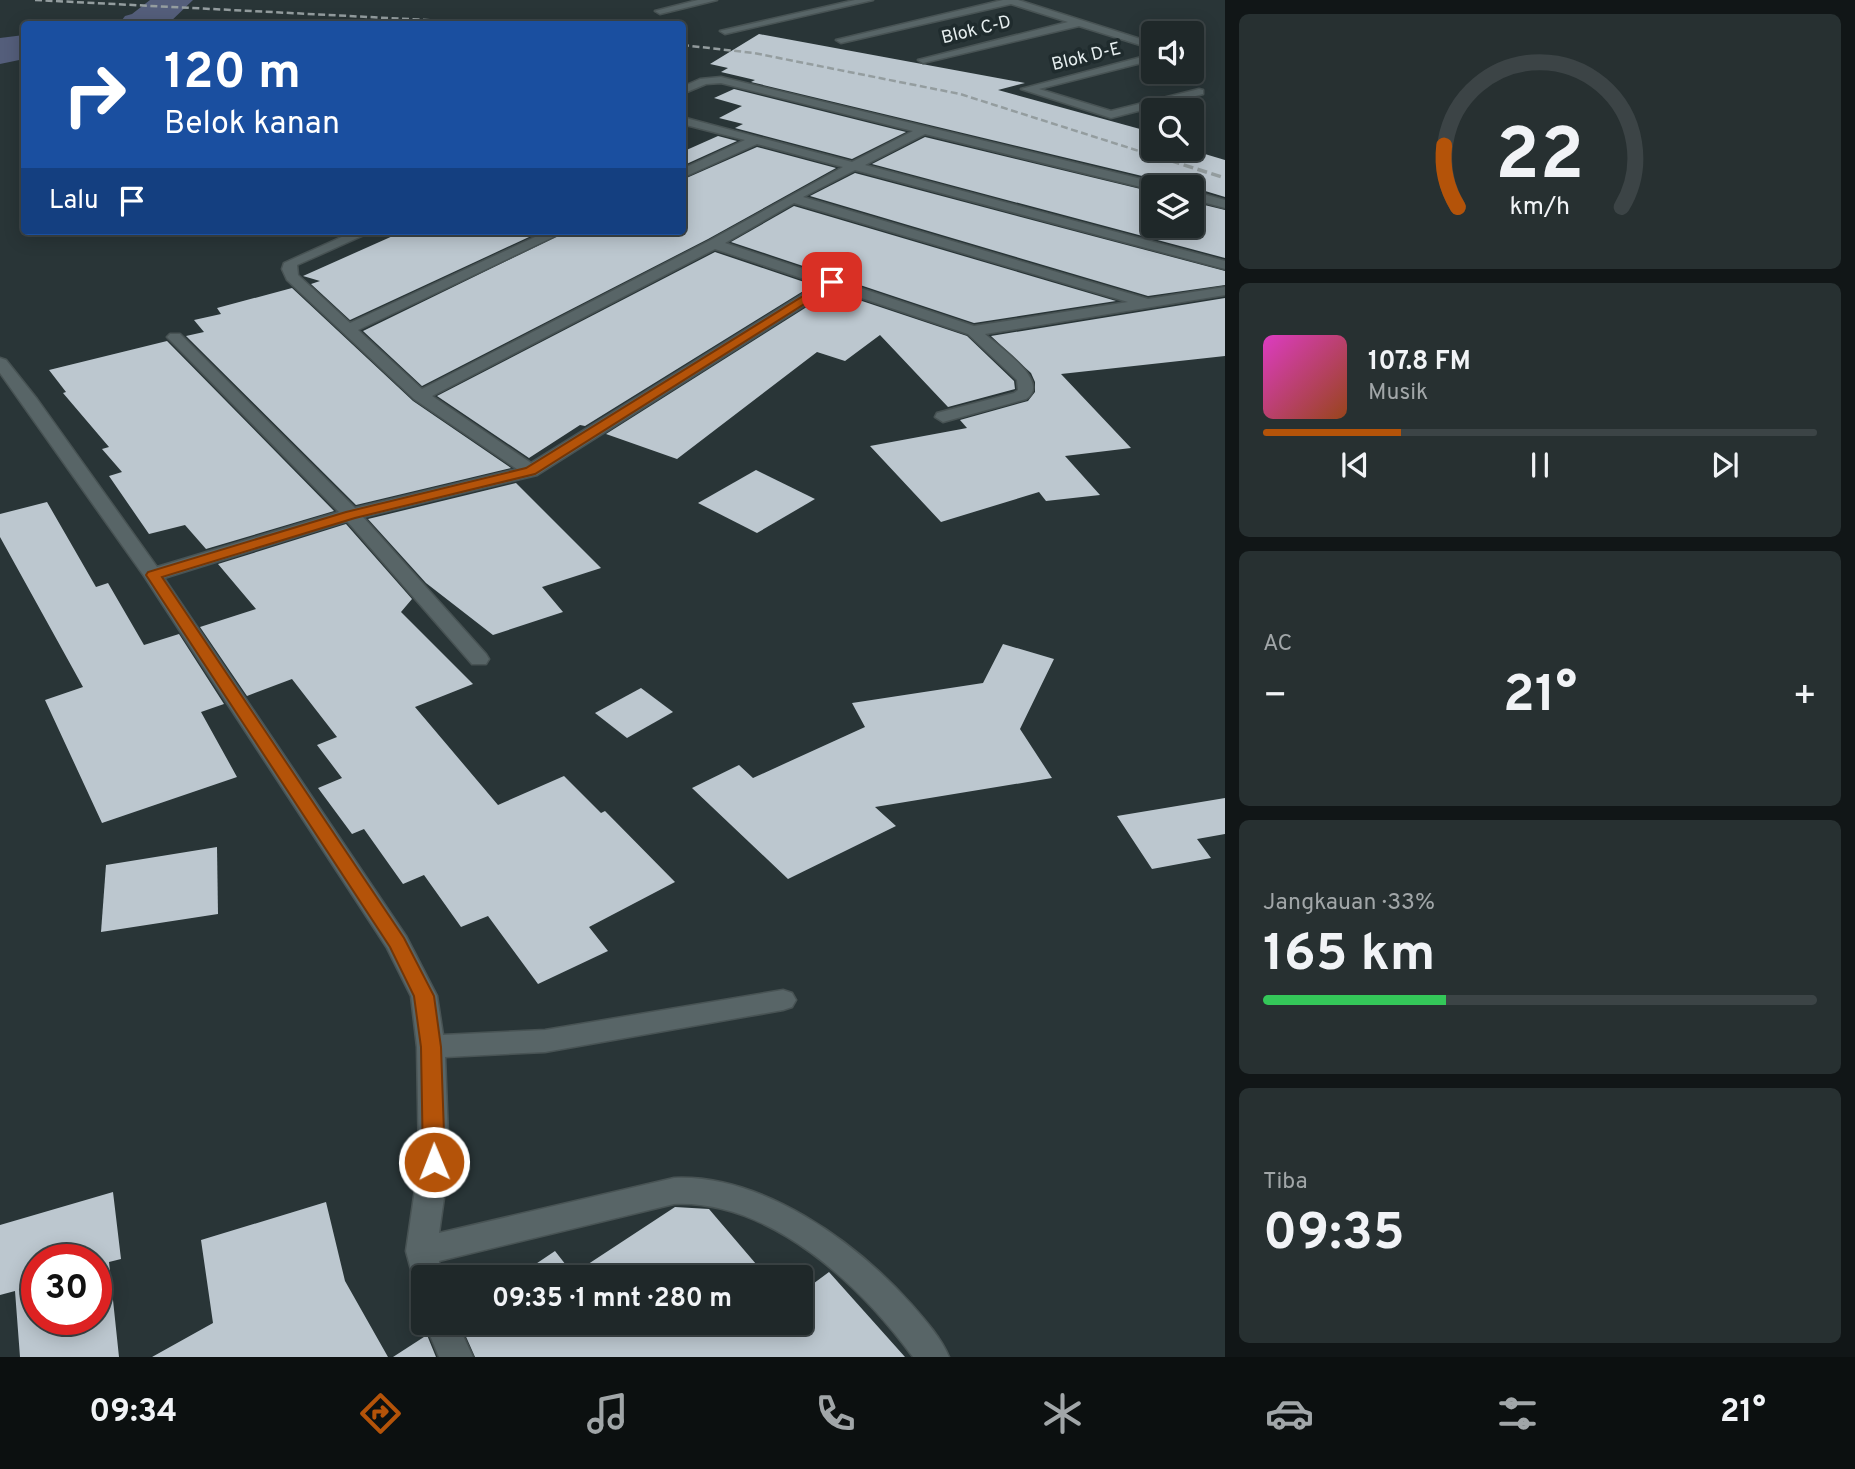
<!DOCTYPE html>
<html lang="id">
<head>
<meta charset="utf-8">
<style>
	:root { --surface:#1f2829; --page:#273031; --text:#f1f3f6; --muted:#a1a6a8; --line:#3c4446; --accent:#b45309 }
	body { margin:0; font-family:Overpass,sans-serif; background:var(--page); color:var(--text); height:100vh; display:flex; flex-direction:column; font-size:26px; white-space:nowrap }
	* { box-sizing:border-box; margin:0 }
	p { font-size:23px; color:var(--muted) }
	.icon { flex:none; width:38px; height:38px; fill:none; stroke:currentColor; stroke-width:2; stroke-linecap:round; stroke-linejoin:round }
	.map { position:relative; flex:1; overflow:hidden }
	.details { display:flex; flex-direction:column; gap:14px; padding:14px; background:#111617; width:630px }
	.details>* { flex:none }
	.guide { position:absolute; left:21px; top:21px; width:665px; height:214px; border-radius:7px; box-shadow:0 4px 18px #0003,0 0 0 2px var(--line); background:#1a4fa0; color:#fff; overflow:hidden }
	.tools { position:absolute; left:1141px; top:21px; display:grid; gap:14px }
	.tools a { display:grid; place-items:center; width:63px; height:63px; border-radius:7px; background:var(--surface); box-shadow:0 4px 18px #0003,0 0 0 2px var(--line); font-size:35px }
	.speed { position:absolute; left:21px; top:1244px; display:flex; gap:14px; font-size:35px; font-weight:700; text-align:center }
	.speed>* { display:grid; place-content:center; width:91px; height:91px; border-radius:50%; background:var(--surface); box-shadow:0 4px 18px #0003,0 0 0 2px var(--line); line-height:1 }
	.speed .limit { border:10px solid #d22; background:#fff; color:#111 }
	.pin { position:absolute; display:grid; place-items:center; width:60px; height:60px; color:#fff; margin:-30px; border-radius:14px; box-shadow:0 4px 10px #0006 }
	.me { position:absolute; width:77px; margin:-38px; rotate:359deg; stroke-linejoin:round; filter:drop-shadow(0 0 5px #0008) }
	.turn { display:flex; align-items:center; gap:24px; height:147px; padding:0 28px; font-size:32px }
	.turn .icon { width:91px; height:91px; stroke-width:2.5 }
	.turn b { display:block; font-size:49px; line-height:60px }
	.then { display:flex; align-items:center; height:66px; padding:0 28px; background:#0003; gap:14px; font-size:26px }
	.big { font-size:52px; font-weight:700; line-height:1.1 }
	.details .widget { flex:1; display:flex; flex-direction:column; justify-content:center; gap:10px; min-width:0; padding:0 24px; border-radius:10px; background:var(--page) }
	.details .dial { align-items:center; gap:0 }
	.dial svg { height:182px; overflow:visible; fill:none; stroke:var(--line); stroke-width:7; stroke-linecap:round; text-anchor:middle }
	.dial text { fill:var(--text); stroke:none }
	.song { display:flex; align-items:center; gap:21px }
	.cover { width:84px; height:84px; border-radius:10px; background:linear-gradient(135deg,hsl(310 70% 55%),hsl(20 70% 35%)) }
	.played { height:7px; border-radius:4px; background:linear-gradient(90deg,var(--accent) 25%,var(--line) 25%) }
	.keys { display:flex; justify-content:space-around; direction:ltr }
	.heat { display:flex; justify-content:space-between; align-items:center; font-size:38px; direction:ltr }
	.charge { height:10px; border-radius:5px; background:linear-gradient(90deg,#34c759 33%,var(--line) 0) }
	.trip { position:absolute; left:411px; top:1265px; width:402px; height:70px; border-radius:7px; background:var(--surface); box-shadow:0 4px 18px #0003,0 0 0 2px var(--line); font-weight:700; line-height:70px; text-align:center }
	.dock { display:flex; height:112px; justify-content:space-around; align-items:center; background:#0c1010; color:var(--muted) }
	.dock .icon { width:49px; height:49px }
	.dock .current { color:var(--accent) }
	.dock b { font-size:32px; color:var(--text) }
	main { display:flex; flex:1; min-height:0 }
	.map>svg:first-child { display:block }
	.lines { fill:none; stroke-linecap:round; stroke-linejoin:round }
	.river { fill:#545e7b; fill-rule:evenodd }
	.building { fill:#bcc7cf; fill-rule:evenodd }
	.street-casing { stroke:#485354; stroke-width:3 }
	.street { fill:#586567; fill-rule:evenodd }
	.rail-far1 { stroke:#949d9f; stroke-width:2.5; stroke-dasharray:7 3.5; stroke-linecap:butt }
	.rail { stroke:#949d9f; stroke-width:3.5; stroke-dasharray:10 4.5; stroke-linecap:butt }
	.route { fill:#b45309; stroke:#753606; stroke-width:2 }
	.labels { text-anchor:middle; stroke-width:7; stroke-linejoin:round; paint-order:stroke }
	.far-street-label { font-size:18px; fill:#e6eeef; stroke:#1f2b2d }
</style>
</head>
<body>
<main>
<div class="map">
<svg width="1225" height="1357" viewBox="0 0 1225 1357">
	<rect width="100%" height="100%" fill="#293537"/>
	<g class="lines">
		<g class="river">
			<path d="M150,0H193L168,24H119L125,16L132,14Z"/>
			<path d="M24,35V59L0,64V38Z"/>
		</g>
	</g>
	<g class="building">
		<path d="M759,34L1025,83L998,90L1151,132L1145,136L1153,138V149H1188L1225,160V197L1192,187H1167L1163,181L751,82L755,80L721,72L728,68L710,64Z"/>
		<path d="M734,89L906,132L852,159L735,128L743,124L719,118L742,106L714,98Z"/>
		<path d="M718,136L737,141L682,166V152Z"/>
		<path d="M925,137L1153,192V226H1192V202L1225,210V258L872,164Z"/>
		<path d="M757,147L836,168L708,239L422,386L363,331L568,231H682V180Z"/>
		<path d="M855,173L1225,271V285L1148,296L810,196Z"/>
		<path d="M794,206L1116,301L974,323L731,242Z"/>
		<path d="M404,231H542L350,320L311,284L320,281L303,276Z"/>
		<path d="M715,252L813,285L585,426L580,425L529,458L437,396Z"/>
		<path d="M292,288L413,401L511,468L356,505L186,336L204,332L194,320L221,314L217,308Z"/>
		<path d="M832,291L967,336L1014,381L1015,389L948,407L880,335L845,361L817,352L677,459L606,434Z"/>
		<path d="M1225,298V356L1061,374L1131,448L1065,456L1100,495L1046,501L1039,492L941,522L870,446L967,428L960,420L1028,401L1035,392V382L1031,373L991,336Z"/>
		<path d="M167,341L168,342L334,511L206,549L185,525L149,534L109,476L122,472L102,449L109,447L63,393L66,392L49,370Z"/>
		<path d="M756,470L815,499L757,533L698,503Z"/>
		<path d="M516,483L601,568L542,587L563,612L493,635L426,583L368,519Z"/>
		<path d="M47,502L96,587L108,583L144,645L179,634L224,704L201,712L237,777L102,823L45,700L83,687L0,537V514Z"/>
		<path d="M346,524L412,599L401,612L473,684L415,707L498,805L564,776L601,813L605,811L675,882L589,927L608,951L538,984L488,916L461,927L424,875L403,884L364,829L352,834L318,788L342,778L317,745L337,737L292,679L247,696L200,627L256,609L218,564Z"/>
		<path d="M1003,644L1054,659L1020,729L1052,778L875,807L896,826L788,879L692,788L739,765L753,778L865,727L852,703L983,683Z"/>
		<path d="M641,688L673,712L627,738L595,713Z"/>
		<path d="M1225,798V834L1197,839L1211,858L1152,869L1117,816Z"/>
		<path d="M217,847L218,914L101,932L106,865Z"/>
		<path d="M113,1192L121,1259L109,1262L119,1357H20L15,1291L0,1295V1225ZM37,1260H96V1320H37Z"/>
		<path d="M326,1202L345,1281L388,1357H152L213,1323L201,1240Z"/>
		<path d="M675,1207L709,1209L768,1278H515L555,1251L573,1274Z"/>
		<path d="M829,1272L905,1357H475L460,1323H802V1292Z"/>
		<path d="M427,1335L436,1357H393Z"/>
	</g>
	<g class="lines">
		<defs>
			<g id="street">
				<path d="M698,0H717L660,14L655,11Z"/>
				<path d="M855,0H873L725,34L720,31Z"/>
				<path d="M1003,0H1018L1153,43V49L1079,26L923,63L918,60L1068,22L1011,4L841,43L836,40Z"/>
				<path d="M1153,54V60L1039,89L1111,111L1199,89L1203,90V94L1111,118L1021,89Z"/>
				<path d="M721,77L1162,184L1164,187H1153V190L925,134L865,165L1225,261V269L855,170L803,197L1148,299L1225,287V295L985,334C999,347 1052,382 1026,399L943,422L935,417L937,413L1014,393L1018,390L1017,380L968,334L832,288L537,475L363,517L486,654L489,659L486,664H472L347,521L164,578L406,936L437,996L443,1035L545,1030L783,990L792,993L796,1000L792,1007L783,1010L545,1052L445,1057L449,1162L439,1233L674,1178C762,1174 856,1242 912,1305C926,1321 941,1338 949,1357H913C860,1285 771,1200 674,1204L439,1261L442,1278H424V1291L416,1288L406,1251L419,1162L417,1047L411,996L387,948L144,576L0,373V358L6,360L37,399L157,567L339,512L170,340L167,337L170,334H180L355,508L517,469L414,399L287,280L282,269L284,263L355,231H373L297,265L298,275L350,323L548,231H566L358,330L422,389L709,241L843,167L757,144L682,178V169L745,140L682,124V117L852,162L913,131L721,83L706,84L682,94V87L700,79ZM794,203L1128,302L974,326L725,243ZM715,249L819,284L531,463L432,396Z"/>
				<path d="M1192,191L1225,200V208L1192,199Z"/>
				<path d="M425,1323H457L473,1357H439Z"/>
			</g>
		</defs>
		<use href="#street" class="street-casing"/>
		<use href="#street" class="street"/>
		<g class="rail-far1">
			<path d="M35,0L506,24"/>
			<path d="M682,45L754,53L960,94L1161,158"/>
		</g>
		<path class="rail" d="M1156,156L1225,178"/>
	</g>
	<path class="route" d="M832,278L837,282L836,284L535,474L355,518L162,577L404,938L434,996L441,1047L445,1162L442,1168L434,1171L426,1168L423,1162L421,1047L414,996L390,947L146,575L148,572L346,512L526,468Z"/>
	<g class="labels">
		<g class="far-street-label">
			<text transform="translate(976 29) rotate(-14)" y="6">Blok C-D</text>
			<text transform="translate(1086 56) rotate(-14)" y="6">Blok D-E</text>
		</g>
	</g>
</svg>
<div class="tools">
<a><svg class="icon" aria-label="sound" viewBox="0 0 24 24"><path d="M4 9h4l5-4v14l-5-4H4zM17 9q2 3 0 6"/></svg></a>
<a><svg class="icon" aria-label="search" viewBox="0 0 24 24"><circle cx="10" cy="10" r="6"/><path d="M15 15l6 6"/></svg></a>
<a><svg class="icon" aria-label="layers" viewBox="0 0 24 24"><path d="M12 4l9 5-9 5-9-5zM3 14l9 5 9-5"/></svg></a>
</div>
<div class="speed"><div class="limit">30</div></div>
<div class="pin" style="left:832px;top:282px;background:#d93025"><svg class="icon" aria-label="arrive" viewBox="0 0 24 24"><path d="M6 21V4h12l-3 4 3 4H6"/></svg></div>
<svg class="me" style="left:434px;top:1162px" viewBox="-20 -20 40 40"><circle r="17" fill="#b45309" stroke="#fff" stroke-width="3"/><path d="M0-11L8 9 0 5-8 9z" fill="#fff"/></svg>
<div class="trip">09:35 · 1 mnt · 280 m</div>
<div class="guide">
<div class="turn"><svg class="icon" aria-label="right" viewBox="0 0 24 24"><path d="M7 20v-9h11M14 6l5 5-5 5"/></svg><div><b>120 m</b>Belok kanan</div></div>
<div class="then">Lalu<svg class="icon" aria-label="arrive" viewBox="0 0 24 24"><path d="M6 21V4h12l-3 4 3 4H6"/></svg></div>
</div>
</div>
<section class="details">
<div class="widget dial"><svg viewBox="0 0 100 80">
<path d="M14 69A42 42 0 1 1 86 69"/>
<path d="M14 69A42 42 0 0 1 8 42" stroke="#b45309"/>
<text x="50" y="56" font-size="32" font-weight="700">22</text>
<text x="50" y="72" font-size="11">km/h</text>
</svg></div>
<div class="widget">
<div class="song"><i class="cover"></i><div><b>107.8 FM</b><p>Musik</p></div></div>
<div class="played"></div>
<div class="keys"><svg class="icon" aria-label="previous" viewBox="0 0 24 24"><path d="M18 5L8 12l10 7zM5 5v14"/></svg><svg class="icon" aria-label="pause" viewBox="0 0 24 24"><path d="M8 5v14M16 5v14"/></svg><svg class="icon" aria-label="next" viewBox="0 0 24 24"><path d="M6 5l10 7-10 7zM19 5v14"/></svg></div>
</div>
<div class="widget"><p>AC</p>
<div class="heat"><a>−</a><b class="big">21°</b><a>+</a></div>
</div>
<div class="widget"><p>Jangkauan · 33%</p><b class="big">165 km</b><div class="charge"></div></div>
<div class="widget"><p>Tiba</p><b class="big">09:35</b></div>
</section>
</main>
<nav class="dock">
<b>09:34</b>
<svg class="icon current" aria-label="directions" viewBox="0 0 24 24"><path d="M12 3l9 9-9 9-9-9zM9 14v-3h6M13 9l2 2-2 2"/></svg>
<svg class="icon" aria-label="music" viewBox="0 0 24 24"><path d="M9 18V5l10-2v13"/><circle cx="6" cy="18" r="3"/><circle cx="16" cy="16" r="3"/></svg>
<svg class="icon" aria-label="phone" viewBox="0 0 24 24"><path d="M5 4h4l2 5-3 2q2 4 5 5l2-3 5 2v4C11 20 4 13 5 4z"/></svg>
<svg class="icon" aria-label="climate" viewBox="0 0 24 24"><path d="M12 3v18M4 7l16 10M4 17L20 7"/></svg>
<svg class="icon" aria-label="car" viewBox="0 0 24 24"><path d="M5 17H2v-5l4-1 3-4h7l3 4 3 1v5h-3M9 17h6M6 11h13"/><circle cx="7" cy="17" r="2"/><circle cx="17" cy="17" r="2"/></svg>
<svg class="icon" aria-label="filters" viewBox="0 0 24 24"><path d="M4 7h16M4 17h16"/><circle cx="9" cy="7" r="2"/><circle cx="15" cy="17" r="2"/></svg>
<b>21°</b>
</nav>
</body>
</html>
